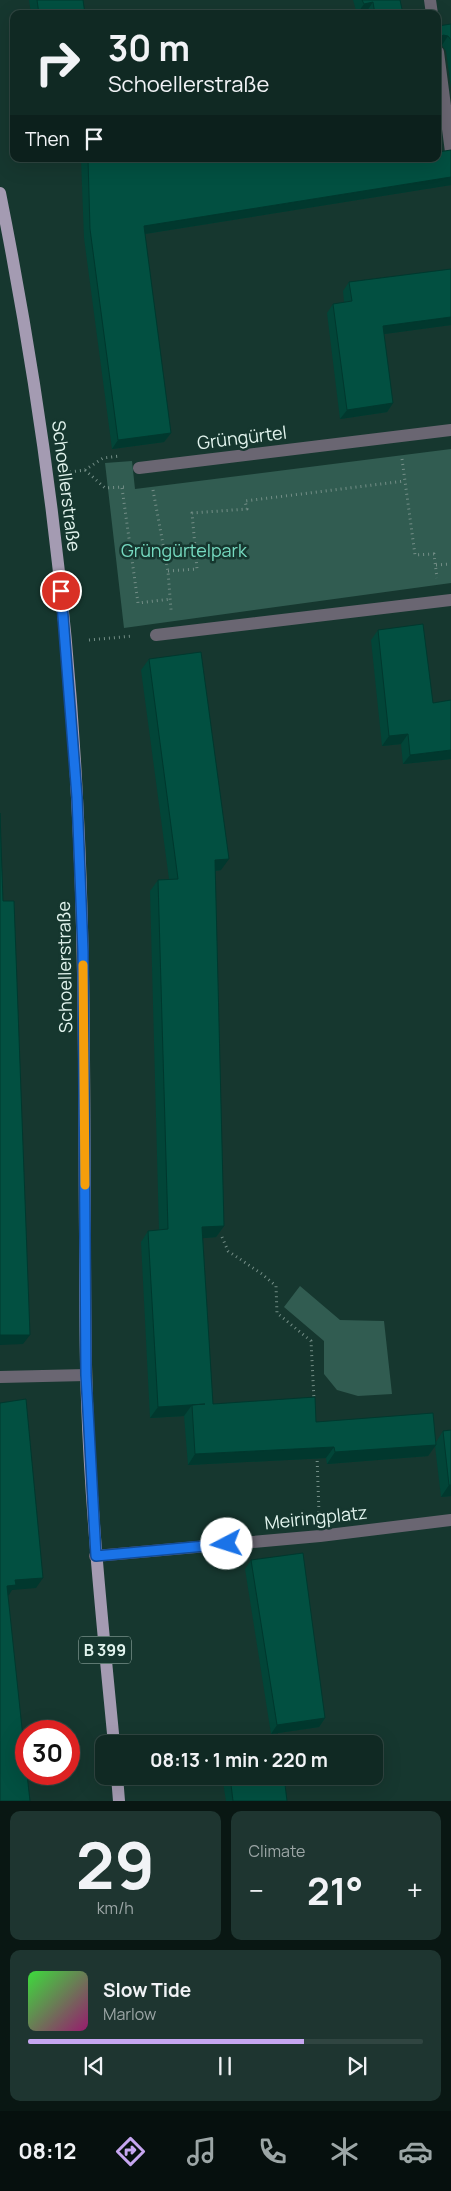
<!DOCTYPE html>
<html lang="en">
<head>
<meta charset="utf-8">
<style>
	:root { --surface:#102923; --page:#1e3530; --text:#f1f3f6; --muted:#9ca6a6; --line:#304541; --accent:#c6a6f0 }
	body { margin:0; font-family:Manrope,sans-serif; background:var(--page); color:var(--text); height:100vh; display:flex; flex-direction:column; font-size:19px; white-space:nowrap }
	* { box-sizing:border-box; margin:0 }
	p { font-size:16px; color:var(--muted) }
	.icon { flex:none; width:28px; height:28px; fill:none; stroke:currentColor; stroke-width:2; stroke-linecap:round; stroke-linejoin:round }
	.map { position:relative; height:1801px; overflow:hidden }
	.panel { display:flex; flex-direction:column; gap:10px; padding:10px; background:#091713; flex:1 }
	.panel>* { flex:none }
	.banner { position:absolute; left:10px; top:10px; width:431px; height:152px; border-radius:10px; box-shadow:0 5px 20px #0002,0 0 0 1px var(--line); background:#102923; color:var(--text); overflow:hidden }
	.speed { position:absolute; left:15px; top:1720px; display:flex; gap:10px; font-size:25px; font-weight:700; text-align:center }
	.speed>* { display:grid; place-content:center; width:65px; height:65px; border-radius:50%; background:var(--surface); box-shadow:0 5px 20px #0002,0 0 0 1px var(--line); line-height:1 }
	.speed .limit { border:8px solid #d22; background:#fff; color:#111 }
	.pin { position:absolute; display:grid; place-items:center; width:42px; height:42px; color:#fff; margin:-21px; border:2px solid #fff; border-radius:50%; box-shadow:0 1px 5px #0007 }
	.me { position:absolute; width:55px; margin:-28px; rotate:265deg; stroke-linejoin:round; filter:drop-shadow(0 0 4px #0008) }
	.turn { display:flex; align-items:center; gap:18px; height:105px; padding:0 15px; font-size:22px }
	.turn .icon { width:65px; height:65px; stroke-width:2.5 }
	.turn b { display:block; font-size:35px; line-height:42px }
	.then { display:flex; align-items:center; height:48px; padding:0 15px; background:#0003; gap:10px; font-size:19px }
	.big { font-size:38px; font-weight:700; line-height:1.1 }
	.panel .tile { flex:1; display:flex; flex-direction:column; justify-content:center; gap:8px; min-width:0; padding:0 18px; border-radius:10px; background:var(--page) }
	.panel .dial { align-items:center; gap:0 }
	.dial b { font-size:65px; line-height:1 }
	.song { display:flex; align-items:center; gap:15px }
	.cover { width:60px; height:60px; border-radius:8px; background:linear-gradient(135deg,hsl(120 70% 55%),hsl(320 70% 35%)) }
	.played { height:5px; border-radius:2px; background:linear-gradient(90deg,var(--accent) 70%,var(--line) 70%) }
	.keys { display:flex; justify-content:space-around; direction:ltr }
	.heat { display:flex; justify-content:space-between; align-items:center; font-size:28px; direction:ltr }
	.panel .tiles { flex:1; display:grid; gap:10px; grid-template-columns:1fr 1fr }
	.tile:last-child { grid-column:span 2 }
	.trip { position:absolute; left:95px; top:1735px; width:288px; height:50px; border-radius:10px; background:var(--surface); box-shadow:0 5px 20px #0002,0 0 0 1px var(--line); font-weight:700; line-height:50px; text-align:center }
	.dock { display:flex; height:80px; justify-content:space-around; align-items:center; background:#06100e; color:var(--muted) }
	.dock .icon { width:35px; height:35px }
	.dock .current { color:var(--accent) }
	.dock b { font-size:22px; color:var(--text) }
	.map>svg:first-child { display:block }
	.green { fill:#315c51 }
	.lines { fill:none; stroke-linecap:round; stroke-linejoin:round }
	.path { stroke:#748e87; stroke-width:3; stroke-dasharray:1 4; stroke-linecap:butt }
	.street { stroke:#6a6672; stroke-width:12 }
	.primary { stroke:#a49bb2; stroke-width:12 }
	.wall { fill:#024538 }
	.shaded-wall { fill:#01382e }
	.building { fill:#025041; stroke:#01382e }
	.route-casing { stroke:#114b97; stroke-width:12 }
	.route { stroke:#1a73e8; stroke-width:9 }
	.slow { stroke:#f59e0b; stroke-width:9 }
	.labels { text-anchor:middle; stroke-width:5; stroke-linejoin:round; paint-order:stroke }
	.shield { fill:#16372f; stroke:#a5bbb5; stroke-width:1 }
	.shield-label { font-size:16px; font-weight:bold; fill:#e2f4ee }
	.street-label { font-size:18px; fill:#e2f4ee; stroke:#16372f }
	.park-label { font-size:18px; fill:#76dac0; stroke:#16372f }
</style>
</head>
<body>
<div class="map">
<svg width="451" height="1801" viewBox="0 0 451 1801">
	<rect width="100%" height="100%" fill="#16372f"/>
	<g class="green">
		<path d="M451,449V583L124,628L105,463L132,461L135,489Z"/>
		<path d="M300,1286L340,1320L384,1321L392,1394L358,1396L337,1390L324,1374V1341L284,1307Z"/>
	</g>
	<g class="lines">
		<g class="path">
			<path d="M402,459L415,555L434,554L437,578"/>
			<path d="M85,470L105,488L124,487"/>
			<path d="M70,472L85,470L103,458L120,456"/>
			<path d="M122,488L138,603L171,599"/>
			<path d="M153,490L168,571L171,610"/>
			<path d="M436,565L451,564"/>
			<path d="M168,571L197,569L192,513L247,509L245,501L405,481"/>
			<path d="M89,640L133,636"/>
			<path d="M222,1237L228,1251L262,1274L276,1286L277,1313L311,1341L314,1400"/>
			<path d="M317,1456L319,1513"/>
		</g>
		<g class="street">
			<path d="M430,0L432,14"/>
			<path d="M438,52L451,152"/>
			<path d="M139,468L451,430"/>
			<path d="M156,635L451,600"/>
			<path d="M0,1377L86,1375"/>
			<path d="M95,1556L320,1536L451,1520"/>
		</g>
		<g class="primary">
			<path d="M0,193C40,393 67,595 77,798C85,944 84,1090 85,1236C85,1291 85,1346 87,1401C91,1515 103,1629 114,1744"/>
			<path d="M117,1776L119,1801"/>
		</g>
	</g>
	<g class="wall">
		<path d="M29,0H83L85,14H31Z"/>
		<path d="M353,0H400L403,14H367V11L357,14Z"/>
		<path d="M451,24V88L446,51L442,45Z"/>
		<path d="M451,150V185L145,234L171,433L164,442L112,449L84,238L81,159H438Z"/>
		<path d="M451,269V325L384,334L393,403L387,412L340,419L327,313L333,304L344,302L343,291L349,282Z"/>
		<path d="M378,630L433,703L451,700V759L403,764L401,744L382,746L371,640Z"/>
		<path d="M149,659L221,870L215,871L224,1226L216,1237L203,1238L213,1404L436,1442L443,1431L451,1430V1496L441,1497L435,1446L428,1456L327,1464L326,1458L188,1465L184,1416L150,1418L141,1242L148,1231L159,1230L150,891L158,880L169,879L141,670Z"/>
		<path d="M251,1560L325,1718L319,1727L271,1734L245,1569Z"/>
		<path d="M222,1776H284L287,1801H226Z"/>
	</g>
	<g class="shaded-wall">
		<path d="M373,2L367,11L357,14L364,4Z"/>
		<path d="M443,35L448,36L442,45L438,44V40Z"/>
		<path d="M451,177V185L138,235L144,226Z"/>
		<path d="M451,317V325L377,335L383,326Z"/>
		<path d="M393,403L387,412L340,419L347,410Z"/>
		<path d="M171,433L164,442L112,449L118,440Z"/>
		<path d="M408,734L401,744L382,746L389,736Z"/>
		<path d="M451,750V759L403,764L410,755Z"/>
		<path d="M229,859L221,870L207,872L215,860Z"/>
		<path d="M224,1226L216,1237L194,1239L202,1227Z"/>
		<path d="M0,1335H30L23,1344L0,1345Z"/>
		<path d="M205,1404L192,1405L184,1416L150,1418L158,1407Z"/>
		<path d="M436,1445L428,1456L327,1464L335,1452Z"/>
		<path d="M334,1447L326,1458L188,1465L195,1454Z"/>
		<path d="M449,1485H451V1496L441,1497Z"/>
		<path d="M43,1578L36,1588L12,1590L9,1595L0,1596L7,1586L15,1580Z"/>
		<path d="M325,1718L319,1727L271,1734L277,1725Z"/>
	</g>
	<g class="building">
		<path d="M37,0H83L85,14H39Z"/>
		<path d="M362,0H400L403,14H375L373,2L364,4Z"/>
		<path d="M451,24V40L448,36L443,35L438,40V26Z"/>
		<path d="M438,47L441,82H438Z"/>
		<path d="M451,150V177L144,226L171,433L118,440L90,229L88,159H438V152Z"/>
		<path d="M451,269V317L383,326L393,403L347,410L333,304L352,301L349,282Z"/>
		<path d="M423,624L433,703L451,700V750L410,755L408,734L389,736L378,630Z"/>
		<path d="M201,652L229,859L215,860L224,1226L202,1227L213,1404L315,1397L316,1422L433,1413L436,1445L335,1452L334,1447L195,1454L192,1405L205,1404L158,1407L148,1231L168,1229L158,880L178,879L149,659Z"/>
		<path d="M0,813L3,901H14L30,1335H0Z"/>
		<path d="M26,1399L43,1578L15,1580L16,1585L7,1586L26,1766V1774H27L30,1801H0V1403Z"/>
		<path d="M451,1430V1485H449L443,1431Z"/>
		<path d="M303,1553L325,1718L277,1725L251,1560Z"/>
		<path d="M278,1734L280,1744H225V1742Z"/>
		<path d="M230,1776H284L287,1801H233Z"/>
	</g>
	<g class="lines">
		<defs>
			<path id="route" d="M61,591L77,797L83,952L86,1375L96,1556L227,1544"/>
		</defs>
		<use href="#route" class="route-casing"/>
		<use href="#route" class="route"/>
		<path class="slow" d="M83,965L85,1185"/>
	</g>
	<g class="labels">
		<rect class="shield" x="79" y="1636.5" width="52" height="27" rx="4"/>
		<g class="shield-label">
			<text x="105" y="1656">B 399</text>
		</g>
		<g class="street-label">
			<text transform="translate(242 438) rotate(-7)" y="6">Grüngürtel</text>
			<text transform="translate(66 486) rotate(83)" y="6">Schoellerstraße</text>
			<text transform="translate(65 967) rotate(-91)" y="6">Schoellerstraße</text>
			<text transform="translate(316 1518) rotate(-6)" y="6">Meiringplatz</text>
		</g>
		<g class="park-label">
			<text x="184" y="557">Grüngürtelpark</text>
		</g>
	</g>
</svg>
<div class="speed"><div class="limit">30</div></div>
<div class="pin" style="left:61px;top:591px;background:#d93025"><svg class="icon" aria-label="arrive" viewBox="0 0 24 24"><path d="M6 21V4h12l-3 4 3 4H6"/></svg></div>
<svg class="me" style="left:227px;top:1544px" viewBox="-20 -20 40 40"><circle r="19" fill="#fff"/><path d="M0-13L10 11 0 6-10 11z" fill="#1a73e8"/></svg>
<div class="trip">08:13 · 1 min · 220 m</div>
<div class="banner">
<div class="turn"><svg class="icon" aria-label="right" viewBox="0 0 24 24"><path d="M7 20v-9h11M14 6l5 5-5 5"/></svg><div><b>30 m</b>Schoellerstraße</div></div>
<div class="then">Then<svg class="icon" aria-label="arrive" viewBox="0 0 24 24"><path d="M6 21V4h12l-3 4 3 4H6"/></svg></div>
</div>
</div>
<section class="panel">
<div class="tiles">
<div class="tile dial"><b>29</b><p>km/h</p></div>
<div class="tile"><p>Climate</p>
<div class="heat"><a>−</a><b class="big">21°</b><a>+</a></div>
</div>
<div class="tile">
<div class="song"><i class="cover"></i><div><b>Slow Tide</b><p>Marlow</p></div></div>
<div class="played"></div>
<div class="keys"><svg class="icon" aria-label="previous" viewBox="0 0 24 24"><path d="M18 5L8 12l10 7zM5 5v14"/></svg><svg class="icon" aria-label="pause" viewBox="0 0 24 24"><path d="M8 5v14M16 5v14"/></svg><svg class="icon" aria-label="next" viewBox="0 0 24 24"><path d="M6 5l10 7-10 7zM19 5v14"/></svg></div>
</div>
</div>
</section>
<nav class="dock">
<b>08:12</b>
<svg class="icon current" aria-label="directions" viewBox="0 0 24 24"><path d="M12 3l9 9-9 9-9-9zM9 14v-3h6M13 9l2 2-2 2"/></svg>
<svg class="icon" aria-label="music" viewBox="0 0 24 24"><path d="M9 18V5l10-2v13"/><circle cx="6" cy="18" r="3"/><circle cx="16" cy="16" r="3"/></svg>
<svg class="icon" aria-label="phone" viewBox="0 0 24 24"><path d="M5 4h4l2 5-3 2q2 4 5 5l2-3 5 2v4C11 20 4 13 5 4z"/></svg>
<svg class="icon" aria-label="climate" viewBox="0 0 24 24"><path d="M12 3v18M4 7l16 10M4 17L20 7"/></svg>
<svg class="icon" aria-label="car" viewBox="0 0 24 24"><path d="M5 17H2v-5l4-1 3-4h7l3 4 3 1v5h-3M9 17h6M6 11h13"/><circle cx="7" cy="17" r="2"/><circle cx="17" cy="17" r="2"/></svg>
</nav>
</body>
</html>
